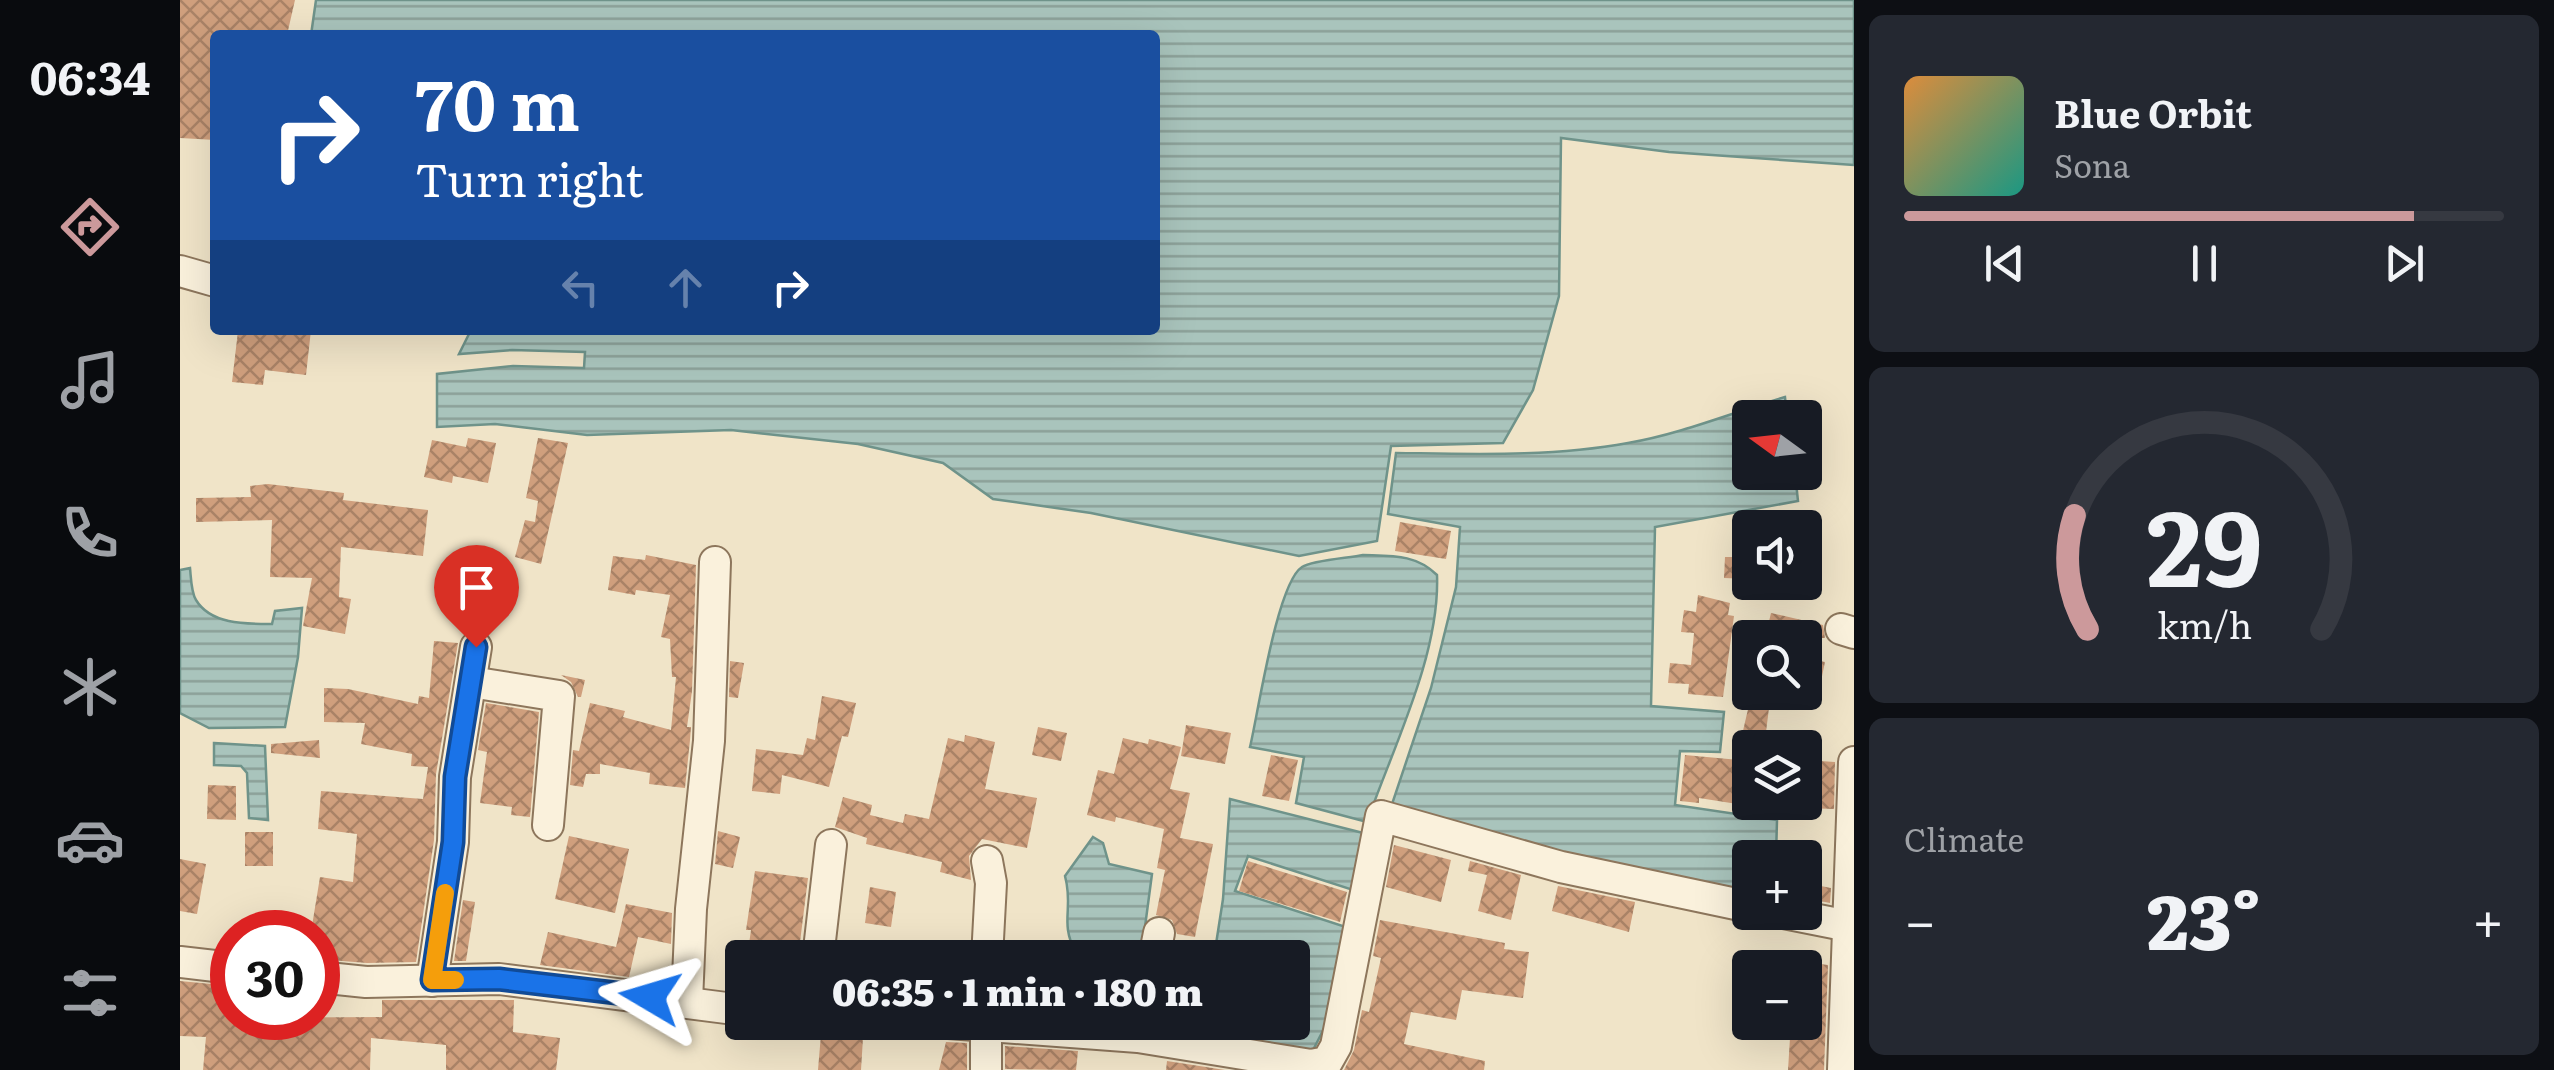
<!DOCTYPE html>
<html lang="en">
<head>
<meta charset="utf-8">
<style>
	:root { --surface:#171b24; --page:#242831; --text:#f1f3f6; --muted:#9ea1a6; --line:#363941; --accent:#cc999b }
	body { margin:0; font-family:Literata,serif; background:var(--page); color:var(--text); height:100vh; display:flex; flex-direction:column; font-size:38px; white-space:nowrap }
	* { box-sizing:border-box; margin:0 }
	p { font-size:32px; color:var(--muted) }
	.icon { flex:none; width:55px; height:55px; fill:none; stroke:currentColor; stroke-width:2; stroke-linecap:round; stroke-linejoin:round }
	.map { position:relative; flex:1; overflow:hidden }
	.side { display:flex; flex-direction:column; gap:15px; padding:15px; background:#0d0f14; width:700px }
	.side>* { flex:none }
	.banner { position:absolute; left:30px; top:30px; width:950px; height:305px; border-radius:10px; box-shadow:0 10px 40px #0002; background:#1a4fa0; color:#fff; overflow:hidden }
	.needle { width:65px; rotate:285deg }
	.tools { position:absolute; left:1552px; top:400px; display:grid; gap:20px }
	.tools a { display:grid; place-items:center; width:90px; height:90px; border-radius:10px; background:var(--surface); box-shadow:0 10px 40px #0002; font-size:50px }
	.speed { position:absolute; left:30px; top:910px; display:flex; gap:20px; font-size:50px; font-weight:700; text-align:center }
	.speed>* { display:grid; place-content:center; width:130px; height:130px; border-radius:50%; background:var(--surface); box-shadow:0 10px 40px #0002; line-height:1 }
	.speed .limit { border:15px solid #d22; background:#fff; color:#111 }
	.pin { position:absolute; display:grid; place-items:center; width:85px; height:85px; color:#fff; margin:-102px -42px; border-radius:50% 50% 50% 0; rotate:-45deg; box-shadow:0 0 10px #0007 }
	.pin .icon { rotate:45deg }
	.me { position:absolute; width:110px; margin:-55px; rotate:277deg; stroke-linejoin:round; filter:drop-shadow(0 0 8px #0008) }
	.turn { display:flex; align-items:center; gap:35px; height:210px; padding:0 40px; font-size:45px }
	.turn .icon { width:130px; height:130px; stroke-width:2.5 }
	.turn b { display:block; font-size:70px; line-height:85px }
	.lanes { display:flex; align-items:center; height:95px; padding:0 40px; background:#0003; justify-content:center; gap:50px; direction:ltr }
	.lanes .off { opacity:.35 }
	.big { font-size:75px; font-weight:800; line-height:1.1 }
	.side .widget { flex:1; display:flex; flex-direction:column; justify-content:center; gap:15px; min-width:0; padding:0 35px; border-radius:15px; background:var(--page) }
	.side .dial { align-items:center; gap:0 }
	.dial svg { height:260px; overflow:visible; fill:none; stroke:var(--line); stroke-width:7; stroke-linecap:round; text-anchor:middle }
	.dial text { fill:var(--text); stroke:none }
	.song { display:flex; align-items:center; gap:30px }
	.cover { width:120px; height:120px; border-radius:15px; background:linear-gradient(135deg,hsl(30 70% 55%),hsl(170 70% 35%)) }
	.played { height:10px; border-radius:5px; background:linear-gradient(90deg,var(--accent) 85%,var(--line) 85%) }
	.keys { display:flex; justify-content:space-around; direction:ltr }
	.heat { display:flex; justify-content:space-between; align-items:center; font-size:55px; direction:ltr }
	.trip { position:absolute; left:545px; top:940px; width:585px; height:100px; border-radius:10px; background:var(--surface); box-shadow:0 10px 40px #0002; font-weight:800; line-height:100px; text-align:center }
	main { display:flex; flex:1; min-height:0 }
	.menu { display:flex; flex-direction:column; width:180px; justify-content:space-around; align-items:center; background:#090b0e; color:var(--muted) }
	.menu .icon { width:70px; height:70px }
	.menu .current { color:var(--accent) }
	.menu b { font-size:45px; color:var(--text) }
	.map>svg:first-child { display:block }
	.water { fill:url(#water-rules); stroke:#6f938a; stroke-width:2.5 }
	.building { fill:url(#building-cross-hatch) }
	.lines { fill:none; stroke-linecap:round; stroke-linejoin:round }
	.minor-casing { stroke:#8d765c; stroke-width:34 }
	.minor { stroke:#faf1dc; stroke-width:30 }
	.route-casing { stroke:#114b97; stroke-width:25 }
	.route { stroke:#1a73e8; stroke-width:18 }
	.slow { stroke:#f59e0b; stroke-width:18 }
</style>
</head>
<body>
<main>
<nav class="menu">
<b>06:34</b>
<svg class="icon current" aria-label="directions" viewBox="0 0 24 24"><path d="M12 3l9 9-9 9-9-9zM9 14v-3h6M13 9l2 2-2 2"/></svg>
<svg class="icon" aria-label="music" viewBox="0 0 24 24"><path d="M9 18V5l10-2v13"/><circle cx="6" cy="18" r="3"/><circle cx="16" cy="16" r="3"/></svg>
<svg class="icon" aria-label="phone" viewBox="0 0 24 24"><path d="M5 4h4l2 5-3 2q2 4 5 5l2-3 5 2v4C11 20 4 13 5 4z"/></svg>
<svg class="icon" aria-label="climate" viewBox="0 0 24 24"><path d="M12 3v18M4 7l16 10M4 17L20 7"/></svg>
<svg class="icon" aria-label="car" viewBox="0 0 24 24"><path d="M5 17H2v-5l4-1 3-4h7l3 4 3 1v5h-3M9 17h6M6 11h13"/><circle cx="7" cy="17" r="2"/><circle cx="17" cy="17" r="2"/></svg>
<svg class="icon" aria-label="filters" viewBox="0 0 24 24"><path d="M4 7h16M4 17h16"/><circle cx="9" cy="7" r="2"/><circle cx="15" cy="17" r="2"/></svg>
</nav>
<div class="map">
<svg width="1674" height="1070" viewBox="0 0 1674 1070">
	<defs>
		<pattern id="water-rules" width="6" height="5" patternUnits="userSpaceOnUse" patternTransform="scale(2.5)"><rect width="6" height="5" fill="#a9c4bc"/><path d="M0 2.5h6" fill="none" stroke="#8ba098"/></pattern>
		<pattern id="building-cross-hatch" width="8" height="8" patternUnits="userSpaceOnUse" patternTransform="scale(2.5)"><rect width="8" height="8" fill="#cf9f7d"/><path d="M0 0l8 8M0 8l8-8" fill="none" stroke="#a98266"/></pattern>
	</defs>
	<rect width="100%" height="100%" fill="#f0e4c8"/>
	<g class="water">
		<path d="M136,0H1674V165L1489,152L1381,138L1379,296L1353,390L1323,443L1211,446L1197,541L1119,556L911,513L813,499L763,463L678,444L551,430L407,435L315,424L257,427V374L333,366L404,368L405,352L332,350L279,354L291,330H975V35H131Z"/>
		<path d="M1605,397L1607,417L1570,418V472L1615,473L1618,501L1475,527L1471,706L1544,712L1540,752L1500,751L1495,805L1597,820L1596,857L1570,858V900L1209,813L1251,688L1276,587L1280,527L1208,514L1216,453C1293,454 1372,457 1448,443C1501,434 1554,412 1605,397Z"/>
		<path d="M1183,555C1212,556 1236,554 1257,575C1260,655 1213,747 1187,822L1116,803L1124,757L1070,747C1078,714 1097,583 1122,567C1133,560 1169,558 1183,555Z"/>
		<path d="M10,568C11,577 11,592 16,600C31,625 67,624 92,624L95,611L122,608L118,657L105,727L29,728L0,713V570Z"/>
		<path d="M34,743L85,746L88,820L69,818L67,773L61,766L34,765Z"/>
		<path d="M1050,799L1187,834L1176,891L1068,856L1055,891L1169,928L1152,1013L1131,1054L1022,1032L1024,1023L1112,1022V958L1034,957L1043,899Z"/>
		<path d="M913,837L923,843L929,864L972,874L961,957H917L896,953C879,922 894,909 885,876Z"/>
	</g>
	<g class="building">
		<path d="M0,0H115L107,35H35V140L0,138Z"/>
		<path d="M100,330H131L126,375L85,370L83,385L52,382L58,331L99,335Z"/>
		<path d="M288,438L316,443L308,483L273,476L272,483L244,477L252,440L286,447Z"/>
		<path d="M358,438L388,443L361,564L335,557L345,520L355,522L358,501L346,498Z"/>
		<path d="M88,484L164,493L163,500L248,510L243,556L161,547L159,597L171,599L165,634L123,626L132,578L90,577L92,520L16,522V498L71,497L70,486Z"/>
		<path d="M1220,522L1271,531L1266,559L1215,551Z"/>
		<path d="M466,555L516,565L512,691L507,727H511L510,740L505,788L469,784L470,773L420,764V774H406L403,787L390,785L393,750L399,751L410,703L445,711L443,717L491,730L496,677H492L490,639L481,637L490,595L456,590L455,595L428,590L433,556L465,560Z"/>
		<path d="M1545,557H1570V579L1544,578Z"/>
		<path d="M1518,595L1550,603L1548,615L1554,616L1543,697L1508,694L1509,684L1488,683L1490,663L1511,665L1514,633L1501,632L1504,610L1516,612Z"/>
		<path d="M1591,613L1643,625L1645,638H1642L1636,660L1645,662L1641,681L1625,680V638H1585Z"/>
		<path d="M254,641L278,643L256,774L254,840L236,962L187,963L138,959V932H131L140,877L173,882L177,834L138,829L141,791L243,799L248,767L231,766L232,754L181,744L185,723L144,722V688L168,689L238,704L239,696L249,698Z"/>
		<path d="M550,661L564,663L558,698L549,697Z"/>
		<path d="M381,675L405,680L401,697H398L391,682Z"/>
		<path d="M642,696L676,703L668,737L662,736L649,787L602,775L600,794L572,791L576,749L623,755L627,738L635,740Z"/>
		<path d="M306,703L359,712L350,817L331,815L332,807L300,803L307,752L298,750Z"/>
		<path d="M1569,705L1589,708L1584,748H1559Z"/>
		<path d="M1006,725L1051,733L1045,764L1001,756Z"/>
		<path d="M858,727L887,733L881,761L852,755Z"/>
		<path d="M785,735L815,742L805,789L857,798L847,848L802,839L789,856L791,880L760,872L762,862L686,844L687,838L655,827L663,797L692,805L690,815L723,823L725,814L749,819L768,738L784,742Z"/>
		<path d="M943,738L968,744L969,739L1001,747L990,789L1010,793L1000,838L1033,844L1015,937L997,934L992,920L976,915L985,870L977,868L984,829L936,817L935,822L907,815L918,770L934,774Z"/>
		<path d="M139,740L140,758L91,753V744Z"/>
		<path d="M1091,755L1118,760L1109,801L1082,796Z"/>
		<path d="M1505,755L1570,761V806L1519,798V803L1500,801Z"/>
		<path d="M1625,760L1655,762L1654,809L1625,808Z"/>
		<path d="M28,785L56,786V820L27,819Z"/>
		<path d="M538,831L560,837L553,868L535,864Z"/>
		<rect x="65" y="832" width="28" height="34"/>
		<path d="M389,836L449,849L435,913L375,899Z"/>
		<path d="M1214,845L1271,860L1261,902L1206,887Z"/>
		<path d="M0,859L26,864L17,914L0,911Z"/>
		<path d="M1068,861L1167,892L1160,922L1059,891Z"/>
		<path d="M1290,861L1341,875L1331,920L1298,911L1307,875L1288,871Z"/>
		<path d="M575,871L628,878L618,958H567L571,930H566Z"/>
		<path d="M1625,883L1651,888L1650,903L1625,898Z"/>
		<path d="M1378,886L1455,902L1449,932L1372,911Z"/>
		<path d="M690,887L716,892L711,927L685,923Z"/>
		<path d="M283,900L295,902L286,961H274Z"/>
		<path d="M446,904L492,913L491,944L458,937L449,977L360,965L368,932L436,947Z"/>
		<path d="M1200,920L1325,943L1324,949L1349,952L1343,998L1282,990L1276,1020L1231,1012L1224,1044L1305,1061L1304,1070H1164L1174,1050L1182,1010L1189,1012L1201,958L1193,956Z"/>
		<path d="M1625,962L1648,965L1644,1070H1608L1611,1022H1625Z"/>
		<path d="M0,981L52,986L51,1018L202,1017V1000H334L333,1032L380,1038L376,1070H266V1045L191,1038L190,1070H23L26,1037L0,1036Z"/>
		<path d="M641,1034L683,1038L681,1070H638Z"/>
		<path d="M766,1042L787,1043V1070H759Z"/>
		<path d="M825,1046L898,1051L896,1070L825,1069Z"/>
		<path d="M987,1061L1045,1070H986Z"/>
	</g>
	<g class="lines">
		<defs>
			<g id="minor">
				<path d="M0,271L35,281"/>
				<path d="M1661,629L1674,633"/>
				<path d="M291,682L379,696L368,825"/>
				<path d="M1598,912L1674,927"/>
				<path d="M638,958L651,845"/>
				<path d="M807,958L811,883L807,861"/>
				<path d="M974,958L979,933"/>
				<path d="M0,962L52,968"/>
				<path d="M138,977L186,982L319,979L562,1010"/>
				<path d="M252,981L273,842L275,777L296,647"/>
				<path d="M507,1001L511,909L529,741L535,562"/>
				<path d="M755,1022L958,1037L1131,1065L1147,1062L1156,1046L1201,816L1381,867L1570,907"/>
				<path d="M806,1022V1070"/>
				<path d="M1663,1070L1674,762"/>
			</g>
		</defs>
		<use href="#minor" class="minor-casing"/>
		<use href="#minor" class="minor"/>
	</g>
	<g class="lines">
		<defs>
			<path id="route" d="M296,647L275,777L273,842L252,980L319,979L470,997"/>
		</defs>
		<use href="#route" class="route-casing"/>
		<use href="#route" class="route"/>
		<path class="slow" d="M265,893L252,980H275"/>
	</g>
</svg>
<div class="tools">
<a><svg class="needle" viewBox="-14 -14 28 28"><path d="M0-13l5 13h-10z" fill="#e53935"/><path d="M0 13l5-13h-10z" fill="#9ea1a6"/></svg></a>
<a><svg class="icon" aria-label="sound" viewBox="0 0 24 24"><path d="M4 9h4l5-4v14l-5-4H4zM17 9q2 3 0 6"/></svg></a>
<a><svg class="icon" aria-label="search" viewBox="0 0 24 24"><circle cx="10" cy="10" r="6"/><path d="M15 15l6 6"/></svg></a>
<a><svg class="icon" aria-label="layers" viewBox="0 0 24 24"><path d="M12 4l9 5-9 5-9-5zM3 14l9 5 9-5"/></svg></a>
<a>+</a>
<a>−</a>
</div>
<div class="speed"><div class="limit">30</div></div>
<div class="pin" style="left:296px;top:647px;background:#d93025"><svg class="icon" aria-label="arrive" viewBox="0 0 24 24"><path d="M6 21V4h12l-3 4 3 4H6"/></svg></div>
<svg class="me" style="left:470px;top:997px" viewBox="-20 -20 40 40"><path d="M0-17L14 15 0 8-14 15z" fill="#1a73e8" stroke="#fff" stroke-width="4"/></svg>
<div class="trip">06:35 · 1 min · 180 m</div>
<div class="banner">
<div class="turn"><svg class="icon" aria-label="right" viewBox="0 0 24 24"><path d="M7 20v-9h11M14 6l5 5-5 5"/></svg><div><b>70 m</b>Turn right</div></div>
<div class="lanes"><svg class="icon off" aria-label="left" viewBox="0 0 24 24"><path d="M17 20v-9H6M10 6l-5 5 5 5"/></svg><svg class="icon off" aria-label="ahead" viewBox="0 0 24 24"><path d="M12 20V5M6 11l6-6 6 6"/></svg><svg class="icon" aria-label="right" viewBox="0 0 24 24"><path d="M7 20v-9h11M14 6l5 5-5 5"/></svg></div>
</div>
</div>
<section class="side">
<div class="widget">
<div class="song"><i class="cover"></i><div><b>Blue Orbit</b><p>Sona</p></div></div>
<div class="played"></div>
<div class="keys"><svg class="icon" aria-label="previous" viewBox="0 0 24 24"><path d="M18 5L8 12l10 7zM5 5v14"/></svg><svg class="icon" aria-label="pause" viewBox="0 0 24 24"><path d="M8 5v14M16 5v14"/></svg><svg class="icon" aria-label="next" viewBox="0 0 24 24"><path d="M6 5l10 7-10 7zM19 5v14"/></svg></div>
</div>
<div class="widget dial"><svg viewBox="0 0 100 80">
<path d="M14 69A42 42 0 1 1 86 69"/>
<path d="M14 69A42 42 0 0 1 10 34" stroke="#cc999b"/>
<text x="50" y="56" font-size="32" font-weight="700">29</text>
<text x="50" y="72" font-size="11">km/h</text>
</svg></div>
<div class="widget"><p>Climate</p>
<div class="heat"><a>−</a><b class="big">23°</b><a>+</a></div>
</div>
</section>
</main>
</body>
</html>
